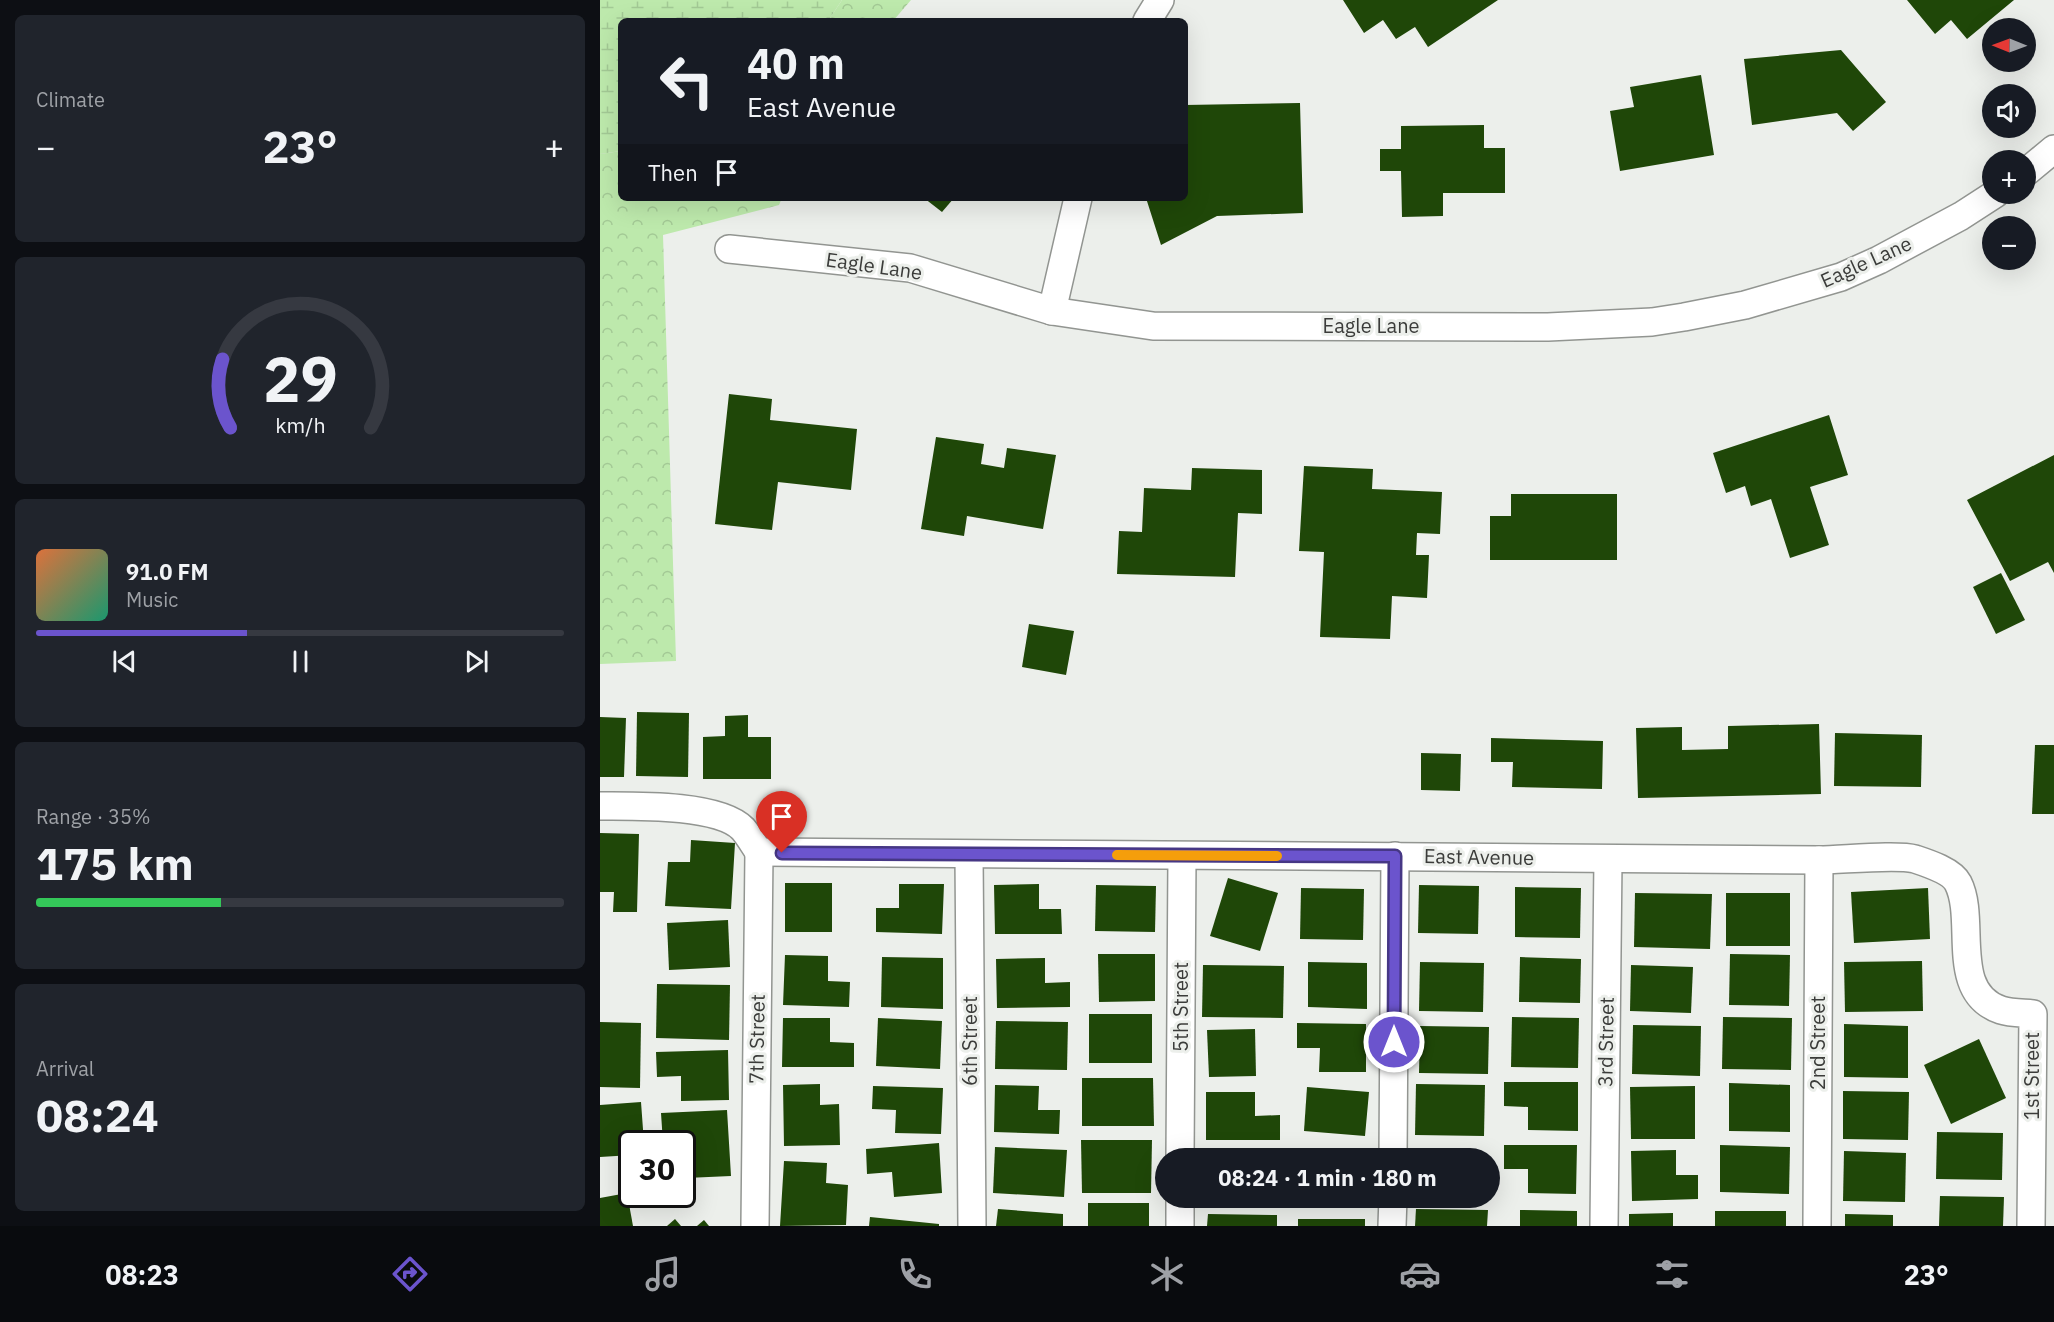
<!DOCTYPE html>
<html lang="en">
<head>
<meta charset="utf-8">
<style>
	:root { --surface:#171b24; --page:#20242c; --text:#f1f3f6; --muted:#9ea1a6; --line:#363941; --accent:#6b54cd }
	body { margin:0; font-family:"IBM Plex Sans",sans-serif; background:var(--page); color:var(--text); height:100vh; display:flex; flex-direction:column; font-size:22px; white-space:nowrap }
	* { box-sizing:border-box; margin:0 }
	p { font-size:20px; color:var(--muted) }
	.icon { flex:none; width:33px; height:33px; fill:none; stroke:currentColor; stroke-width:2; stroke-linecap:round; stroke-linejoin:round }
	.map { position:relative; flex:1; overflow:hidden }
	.panel { display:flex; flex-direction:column; gap:15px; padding:15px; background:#0d0f14; width:600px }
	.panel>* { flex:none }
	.hud { position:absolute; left:18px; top:18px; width:570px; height:183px; border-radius:9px; box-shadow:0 6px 24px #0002; background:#171b24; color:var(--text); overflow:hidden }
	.needle { width:39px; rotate:271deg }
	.tools { position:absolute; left:1382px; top:18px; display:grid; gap:12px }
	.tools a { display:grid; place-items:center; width:54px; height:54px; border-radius:50%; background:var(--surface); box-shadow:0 6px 24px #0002; font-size:30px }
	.speed { position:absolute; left:18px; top:1130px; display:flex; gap:12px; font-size:30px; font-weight:700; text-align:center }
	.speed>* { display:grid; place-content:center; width:78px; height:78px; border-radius:50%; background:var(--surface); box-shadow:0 6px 24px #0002; line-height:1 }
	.speed .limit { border:3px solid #111; border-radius:9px; background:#fff; color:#111 }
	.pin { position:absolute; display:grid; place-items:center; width:51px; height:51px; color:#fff; margin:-62px -26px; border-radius:50% 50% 50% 0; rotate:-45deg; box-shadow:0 0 6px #0007 }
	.pin .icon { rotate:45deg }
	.me { position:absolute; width:66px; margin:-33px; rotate:0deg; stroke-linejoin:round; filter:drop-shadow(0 0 4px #0008) }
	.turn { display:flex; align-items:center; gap:21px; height:126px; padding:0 30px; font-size:27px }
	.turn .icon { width:78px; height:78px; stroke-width:2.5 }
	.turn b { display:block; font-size:42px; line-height:51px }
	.then { display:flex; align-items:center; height:57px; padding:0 30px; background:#0003; gap:12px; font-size:22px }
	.big { font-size:45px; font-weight:700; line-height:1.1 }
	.panel .tile { flex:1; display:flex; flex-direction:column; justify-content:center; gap:9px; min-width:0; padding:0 21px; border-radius:9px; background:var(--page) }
	.panel .dial { align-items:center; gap:0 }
	.dial svg { height:156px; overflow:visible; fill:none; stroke:var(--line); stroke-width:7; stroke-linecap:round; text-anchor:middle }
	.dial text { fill:var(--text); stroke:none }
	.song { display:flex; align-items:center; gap:18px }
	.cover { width:72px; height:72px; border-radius:9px; background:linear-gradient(135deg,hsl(20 70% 55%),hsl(160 70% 35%)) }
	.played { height:6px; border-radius:3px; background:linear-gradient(90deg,var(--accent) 40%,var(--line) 40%) }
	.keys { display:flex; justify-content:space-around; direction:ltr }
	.heat { display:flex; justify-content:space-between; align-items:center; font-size:33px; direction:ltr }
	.charge { height:9px; border-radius:4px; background:linear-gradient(90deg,#34c759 35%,var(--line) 0) }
	.trip { position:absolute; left:555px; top:1148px; width:345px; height:60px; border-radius:30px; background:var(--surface); box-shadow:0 6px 24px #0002; font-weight:700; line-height:60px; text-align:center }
	.tabs { display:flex; height:96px; justify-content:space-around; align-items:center; background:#090b0e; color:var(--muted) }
	.tabs .icon { width:42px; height:42px }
	.tabs .selected { color:var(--accent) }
	.tabs b { font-size:27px; color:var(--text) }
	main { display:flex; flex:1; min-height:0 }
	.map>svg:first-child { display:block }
	.forest { fill:url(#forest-crowns) }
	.wetland { fill:url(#wetland-marsh) }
	.building { fill:#1f4708 }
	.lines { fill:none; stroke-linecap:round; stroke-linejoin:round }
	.minor-casing { stroke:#929591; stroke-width:30 }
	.minor { stroke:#fff; stroke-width:27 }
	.route-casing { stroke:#463785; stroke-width:15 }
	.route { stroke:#6b54cd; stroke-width:10 }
	.slow { stroke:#f59e0b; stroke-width:10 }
	.labels { text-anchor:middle; stroke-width:6; stroke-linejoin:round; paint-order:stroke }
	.street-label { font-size:20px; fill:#3b3c3a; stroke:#ecefeb }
</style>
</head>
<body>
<main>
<section class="panel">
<div class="tile"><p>Climate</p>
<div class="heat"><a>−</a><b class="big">23°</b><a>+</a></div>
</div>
<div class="tile dial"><svg viewBox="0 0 100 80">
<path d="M14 69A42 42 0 1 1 86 69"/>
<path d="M14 69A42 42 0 0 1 10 34" stroke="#6b54cd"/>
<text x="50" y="56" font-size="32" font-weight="700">29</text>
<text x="50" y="72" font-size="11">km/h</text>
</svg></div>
<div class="tile">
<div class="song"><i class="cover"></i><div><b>91.0 FM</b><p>Music</p></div></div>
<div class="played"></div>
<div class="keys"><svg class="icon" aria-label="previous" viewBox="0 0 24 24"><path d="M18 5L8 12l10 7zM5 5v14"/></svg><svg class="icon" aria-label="pause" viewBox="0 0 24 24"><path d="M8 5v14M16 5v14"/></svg><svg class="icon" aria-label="next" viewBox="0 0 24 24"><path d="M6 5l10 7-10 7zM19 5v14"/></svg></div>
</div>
<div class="tile"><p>Range · 35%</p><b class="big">175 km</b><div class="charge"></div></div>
<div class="tile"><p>Arrival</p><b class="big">08:24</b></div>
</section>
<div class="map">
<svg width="1454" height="1226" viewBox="0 0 1454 1226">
	<defs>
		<pattern id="forest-crowns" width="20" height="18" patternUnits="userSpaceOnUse" patternTransform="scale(1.5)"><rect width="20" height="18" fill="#bde9ac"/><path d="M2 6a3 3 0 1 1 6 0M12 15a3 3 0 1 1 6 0" fill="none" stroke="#a3c995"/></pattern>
		<pattern id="wetland-marsh" width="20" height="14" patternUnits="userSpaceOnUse" patternTransform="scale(1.5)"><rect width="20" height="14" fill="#bde9ac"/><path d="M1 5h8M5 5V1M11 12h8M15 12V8" fill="none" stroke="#a3c995"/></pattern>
	</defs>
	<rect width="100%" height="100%" fill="#ecefeb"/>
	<g class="forest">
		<path d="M242,0H311L293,21H228Z"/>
		<path d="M21,151V198H182L179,205L63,235L76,661L0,664V154Z"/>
	</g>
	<path class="wetland" d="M0,0H242L228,21H21V151L0,154Z"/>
	<g class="building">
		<path d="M743,0H898L828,47L815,27L796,39L783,20L764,33Z"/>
		<path d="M1307,0H1414L1367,39L1351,20L1335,34Z"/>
		<path d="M1241,50L1286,102L1253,131L1237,113L1152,125L1144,59Z"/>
		<path d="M1101,75L1114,155L1020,171L1010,111L1034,107L1030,87Z"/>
		<path d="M700,103L703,213L617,216L561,245L546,198H585V105Z"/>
		<path d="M884,125V148H905V193H843V216L802,217L801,171H780V149H801V126Z"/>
		<path d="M324,198H354L342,212Z"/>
		<path d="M129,394L172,399L170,420L257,429L251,490L178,482L172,530L115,524Z"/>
		<path d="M1229,415L1248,475L1210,487L1229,545L1190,558L1171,499L1151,506L1145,486L1126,493L1113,453Z"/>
		<path d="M336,437L384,444L381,464L404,468L407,448L456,455L443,529L367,516L364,536L321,529Z"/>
		<path d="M1454,455V573L1448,562L1410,581L1367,500Z"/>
		<path d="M704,466L773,469L772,489L842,492L840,534L817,533L816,555H829L827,598L792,596L790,639L720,637L724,552L699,551Z"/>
		<path d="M592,468L662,470V514L638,513L635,577L517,574L519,531L542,532L544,488L591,490Z"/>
		<path d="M911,494H1017V560H890V516H911Z"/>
		<path d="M1401,573L1425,620L1396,634L1373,587Z"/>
		<path d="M429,624L474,631L466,675L422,667Z"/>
		<path d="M37,712L89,713L88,777L36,776Z"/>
		<path d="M148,715V737H171V779H103V737L125,736V716Z"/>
		<path d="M0,717L26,718L24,777H0Z"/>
		<path d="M1219,724L1221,794L1038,798L1036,728L1082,727V750L1128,749V726Z"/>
		<path d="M1235,733L1322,735L1321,787L1234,786Z"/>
		<path d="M891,738L1003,741L1002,789L912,787L913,762H891Z"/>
		<path d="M1435,745H1454V814H1432Z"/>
		<path d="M821,753L861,754L860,791L821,790Z"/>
		<path d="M0,833L39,834L37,912H13L14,892H0Z"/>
		<path d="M91,840L135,843L131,909L65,906L68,862H90Z"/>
		<path d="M628,878L678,893L660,951L610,936Z"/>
		<rect x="185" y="883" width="47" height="49"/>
		<path d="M299,884H344L342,934L276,932V908H299Z"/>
		<path d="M439,884V909H461L462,934H395L394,885Z"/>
		<path d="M496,885L556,886L555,932L495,931Z"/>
		<path d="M819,885L879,886L878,934L818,933Z"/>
		<path d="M915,887L981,888L980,938L915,937Z"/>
		<path d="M701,888L764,889L763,940L700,939Z"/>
		<path d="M1328,888L1330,939L1254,943L1251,892Z"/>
		<path d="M1035,893L1112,894L1110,949L1034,947Z"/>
		<rect x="1126" y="893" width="64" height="53"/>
		<path d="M128,920L130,967L69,970L67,923Z"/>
		<path d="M498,954H555V1001L499,1002Z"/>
		<path d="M1130,954L1190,955L1189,1006L1129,1005Z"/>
		<path d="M185,955L228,956V981L250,982L249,1007L183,1005Z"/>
		<path d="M282,957L343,958V1009L281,1007Z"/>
		<path d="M920,957L981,959L980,1003L919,1002Z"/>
		<path d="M445,958V983L470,982V1007L397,1008L396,959Z"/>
		<path d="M1322,961L1323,1011L1245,1012L1244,962Z"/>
		<path d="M708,962L767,963V1009L708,1007Z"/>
		<path d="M820,962L884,963L883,1012L819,1011Z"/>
		<path d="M603,965L684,966L683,1018L602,1017Z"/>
		<path d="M1031,965L1093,967L1091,1013L1030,1011Z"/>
		<path d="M57,984L130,985L129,1040L56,1038Z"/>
		<rect x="489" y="1014" width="63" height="49"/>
		<path d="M912,1017L979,1018L978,1068L911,1067Z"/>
		<path d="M1123,1017L1192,1018L1191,1070L1122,1069Z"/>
		<path d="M183,1018H230V1042L254,1043V1067H182Z"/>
		<path d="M278,1018L342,1021L340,1069L276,1066Z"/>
		<path d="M396,1021L468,1022L467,1070L395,1069Z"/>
		<path d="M0,1022L41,1023L40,1088L0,1087Z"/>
		<path d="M697,1023L766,1024V1072H719L720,1048H697Z"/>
		<path d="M1244,1024L1308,1026V1078L1244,1077Z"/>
		<path d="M1033,1025L1101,1026L1100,1076L1032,1074Z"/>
		<path d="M820,1026L889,1027L888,1074L819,1073Z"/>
		<path d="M655,1029L656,1076L609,1077L607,1030Z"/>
		<path d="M1379,1039L1406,1098L1351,1124L1324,1065Z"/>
		<path d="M128,1050L129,1100L81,1101V1076L57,1077L56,1052Z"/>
		<path d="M482,1078H553L554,1126H482Z"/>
		<path d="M904,1082H978V1131L928,1130V1107L904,1106Z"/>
		<path d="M1129,1083L1190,1085V1132L1129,1131Z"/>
		<path d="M220,1084V1105L239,1104L240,1145L184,1146L183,1085Z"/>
		<path d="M816,1084L885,1085L884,1136L815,1135Z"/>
		<path d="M395,1085L439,1086L438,1110H460L459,1134L394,1132Z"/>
		<path d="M273,1086L343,1088L341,1134L295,1133L296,1110L272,1109Z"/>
		<path d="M1095,1086V1139H1031L1030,1087Z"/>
		<path d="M707,1087L769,1092L765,1136L704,1131Z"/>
		<path d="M1243,1091L1309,1092L1308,1140L1243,1139Z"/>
		<path d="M606,1092H655V1116L680,1115V1140H606Z"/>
		<path d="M41,1102L44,1143H32V1155L0,1157V1105Z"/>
		<path d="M127,1110L131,1176L86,1178L82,1143H63L61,1113Z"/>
		<path d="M1337,1132L1403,1133L1402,1180L1336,1179Z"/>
		<path d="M481,1140H552L551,1193H482Z"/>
		<path d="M339,1143L342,1193L294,1197L292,1172L267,1174L266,1149Z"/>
		<path d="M904,1145H977L976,1194L928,1193V1169H904Z"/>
		<path d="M1120,1145L1190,1147L1189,1194L1120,1192Z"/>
		<path d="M395,1147L467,1150L464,1197L393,1193Z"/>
		<rect x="820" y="1148" width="44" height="10"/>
		<path d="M703,1149L766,1150V1158H702Z"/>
		<path d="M1076,1150V1175H1098V1199L1032,1201L1031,1151Z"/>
		<path d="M1244,1151L1306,1153L1305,1202L1243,1201Z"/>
		<path d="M654,1154V1158H600V1156Z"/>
		<path d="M184,1161L227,1163L226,1183L248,1185L246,1225L180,1226Z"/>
		<path d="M27,1193L33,1226H0V1198Z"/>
		<path d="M1340,1196L1404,1197L1403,1226H1339Z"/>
		<path d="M605,1197H681V1201L605,1203Z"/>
		<rect x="488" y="1203" width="61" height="23"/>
		<path d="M398,1209L463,1214V1226H396Z"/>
		<path d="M816,1209L888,1210L887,1226H815Z"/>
		<path d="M920,1210L977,1211V1226H920Z"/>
		<rect x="1115" y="1211" width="71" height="15"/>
		<path d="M1073,1213V1226H1029V1214Z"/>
		<path d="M608,1214L677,1215V1226H607Z"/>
		<path d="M1245,1214L1293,1215V1226H1245Z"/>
		<path d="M270,1217L339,1224V1226H269Z"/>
		<path d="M75,1219L81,1226H67Z"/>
		<rect x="698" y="1219" width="67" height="7"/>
		<path d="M104,1220L109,1226H97Z"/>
	</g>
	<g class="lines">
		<defs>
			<g id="minor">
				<path d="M547,21L560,0"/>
				<path d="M1425,173L1454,149"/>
				<path d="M129,249L310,268L452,311L553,326L948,327L1052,322L1084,317L1145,305L1241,277L1279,260L1361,216L1395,194"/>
				<path d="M452,311L478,198"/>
				<path d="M0,806C34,806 119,804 143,829C149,836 154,845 159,852"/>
				<path d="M159,852L1219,860C1241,860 1296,854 1315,859C1327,863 1352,871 1358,883C1377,920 1348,992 1401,1010C1410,1013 1423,1013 1433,1014L1431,1226"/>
				<path d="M369,855L372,1226"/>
				<path d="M580,1158L582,856"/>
				<path d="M793,1158L795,856"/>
				<path d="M155,1226L159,852"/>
				<path d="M580,1226V1197"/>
				<path d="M792,1226L793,1197"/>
				<path d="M1004,1226L1008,859"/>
				<path d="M1217,1226L1219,860"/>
			</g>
		</defs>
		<use href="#minor" class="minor-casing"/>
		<use href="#minor" class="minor"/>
	</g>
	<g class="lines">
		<defs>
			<path id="route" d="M182,853L795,856L794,1042"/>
		</defs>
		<use href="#route" class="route-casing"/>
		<use href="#route" class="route"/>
		<path class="slow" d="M517,855L677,856"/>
	</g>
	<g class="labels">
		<g class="street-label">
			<text transform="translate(1266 262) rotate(-24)" y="7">Eagle Lane</text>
			<text transform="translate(274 266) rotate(8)" y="7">Eagle Lane</text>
			<text x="771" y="333">Eagle Lane</text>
			<text transform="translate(879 857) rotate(1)" y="7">East Avenue</text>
			<text transform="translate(581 1007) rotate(-90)" y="7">5th Street</text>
			<text transform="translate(157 1039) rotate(-89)" y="7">7th Street</text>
			<text transform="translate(370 1041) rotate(-90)" y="7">6th Street</text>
			<text transform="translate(1006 1042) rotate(-89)" y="7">3rd Street</text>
			<text transform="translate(1218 1043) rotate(-90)" y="7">2nd Street</text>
			<text transform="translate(1432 1076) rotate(-90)" y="7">1st Street</text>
		</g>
	</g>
</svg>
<div class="tools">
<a><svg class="needle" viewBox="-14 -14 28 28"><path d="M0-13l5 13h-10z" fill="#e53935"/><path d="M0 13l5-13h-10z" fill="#9ea1a6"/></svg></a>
<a><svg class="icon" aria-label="sound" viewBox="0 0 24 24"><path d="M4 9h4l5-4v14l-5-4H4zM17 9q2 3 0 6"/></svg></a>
<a>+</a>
<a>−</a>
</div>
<div class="speed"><div class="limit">30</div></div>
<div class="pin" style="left:182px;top:853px;background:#d93025"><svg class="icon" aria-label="arrive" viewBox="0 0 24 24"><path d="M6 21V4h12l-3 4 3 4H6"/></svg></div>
<svg class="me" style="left:794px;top:1042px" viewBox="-20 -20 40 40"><circle r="17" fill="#6b54cd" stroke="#fff" stroke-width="3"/><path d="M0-11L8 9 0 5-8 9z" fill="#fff"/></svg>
<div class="trip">08:24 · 1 min · 180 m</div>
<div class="hud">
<div class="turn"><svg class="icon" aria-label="left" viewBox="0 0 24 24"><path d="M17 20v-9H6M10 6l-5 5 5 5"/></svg><div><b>40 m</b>East Avenue</div></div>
<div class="then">Then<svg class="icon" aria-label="arrive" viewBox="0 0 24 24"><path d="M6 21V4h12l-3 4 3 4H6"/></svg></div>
</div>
</div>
</main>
<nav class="tabs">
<b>08:23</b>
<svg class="icon selected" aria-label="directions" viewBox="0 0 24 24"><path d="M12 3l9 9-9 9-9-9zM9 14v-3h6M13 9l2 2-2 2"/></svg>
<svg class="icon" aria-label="music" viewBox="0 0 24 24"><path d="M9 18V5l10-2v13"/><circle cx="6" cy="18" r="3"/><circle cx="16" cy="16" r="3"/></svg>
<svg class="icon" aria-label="phone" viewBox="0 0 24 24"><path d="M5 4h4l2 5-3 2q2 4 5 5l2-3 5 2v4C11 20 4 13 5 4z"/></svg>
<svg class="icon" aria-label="climate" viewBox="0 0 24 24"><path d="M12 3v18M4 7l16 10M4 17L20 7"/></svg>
<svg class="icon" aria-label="car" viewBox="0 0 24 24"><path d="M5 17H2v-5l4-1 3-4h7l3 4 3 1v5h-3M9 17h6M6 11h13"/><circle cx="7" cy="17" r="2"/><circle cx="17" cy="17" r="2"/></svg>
<svg class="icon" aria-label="filters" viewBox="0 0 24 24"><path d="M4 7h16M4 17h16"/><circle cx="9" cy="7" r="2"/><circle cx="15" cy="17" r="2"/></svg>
<b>23°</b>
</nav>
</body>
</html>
